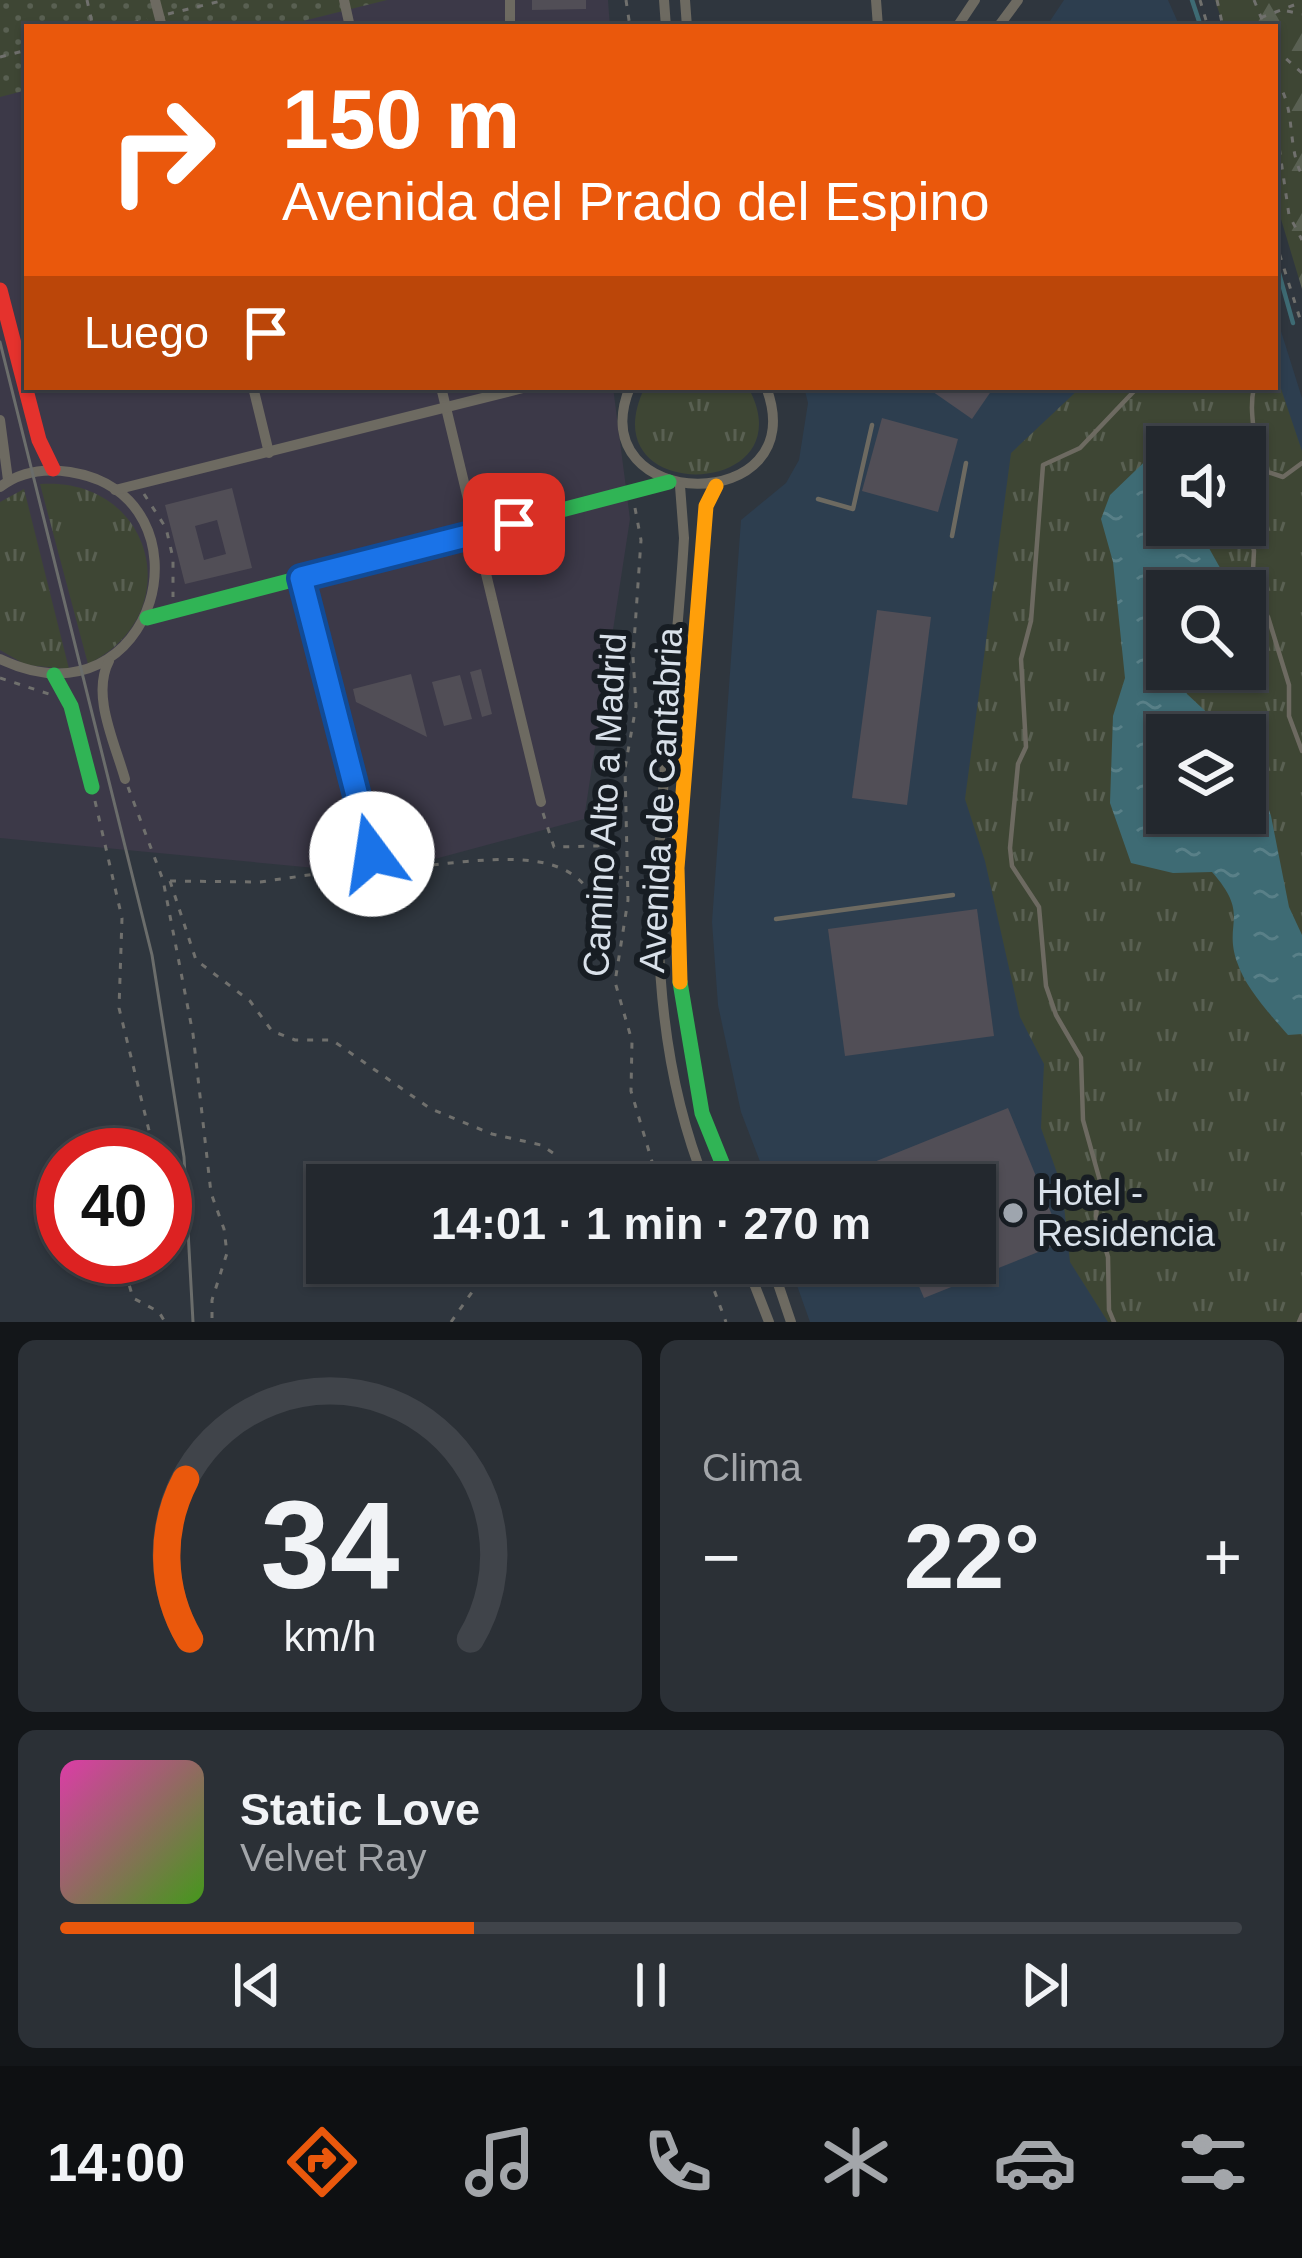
<!DOCTYPE html>
<html lang="es">
<head>
<meta charset="utf-8">
<style>
	:root { --surface:#23282e; --page:#2b3036; --text:#f1f3f6; --muted:#a3a6aa; --line:#40444a; --accent:#ea580c }
	body { margin:0; font-family:Arial,sans-serif; background:var(--page); color:var(--text); height:100vh; display:flex; flex-direction:column; font-size:45px; white-space:nowrap }
	* { box-sizing:border-box; margin:0 }
	p { font-size:39px; color:var(--muted) }
	.icon { flex:none; width:66px; height:66px; fill:none; stroke:currentColor; stroke-width:2; stroke-linecap:round; stroke-linejoin:round }
	.map { position:relative; height:1322px; overflow:hidden }
	.panel { display:flex; flex-direction:column; gap:18px; padding:18px; background:#131619; flex:1 }
	.panel>* { flex:none }
	.hud { position:absolute; left:24px; top:24px; width:1254px; height:366px; border-radius:0px; box-shadow:0 3px 9px #0004,0 0 0 3px var(--line); background:#ea580c; color:#fff; overflow:hidden }
	.fabs { position:absolute; left:1146px; top:426px; display:grid; gap:24px }
	.fabs a { display:grid; place-items:center; width:120px; height:120px; border-radius:0px; background:var(--surface); box-shadow:0 3px 9px #0004,0 0 0 3px var(--line); font-size:60px }
	.speed { position:absolute; left:36px; top:1128px; display:flex; gap:24px; font-size:60px; font-weight:700; text-align:center }
	.speed>* { display:grid; place-content:center; width:156px; height:156px; border-radius:50%; background:var(--surface); box-shadow:0 3px 9px #0004,0 0 0 3px var(--line); line-height:1 }
	.speed .limit { border:18px solid #d22; background:#fff; color:#111 }
	.pin { position:absolute; display:grid; place-items:center; width:102px; height:102px; color:#fff; margin:-51px; border-radius:24px; box-shadow:0 6px 18px #0006 }
	.me { position:absolute; width:132px; margin:-66px; rotate:346deg; stroke-linejoin:round; filter:drop-shadow(0 0 9px #0008) }
	.turn { display:flex; align-items:center; gap:42px; height:252px; padding:0 60px; font-size:54px }
	.turn .icon { width:156px; height:156px; stroke-width:2.5 }
	.turn b { display:block; font-size:84px; line-height:102px }
	.then { display:flex; align-items:center; height:114px; padding:0 60px; background:#0003; gap:24px; font-size:45px }
	.big { font-size:90px; font-weight:700; line-height:1.1 }
	.panel .tile { flex:1; display:flex; flex-direction:column; justify-content:center; gap:18px; min-width:0; padding:0 42px; border-radius:18px; background:var(--page) }
	.panel .dial { align-items:center; gap:0 }
	.dial svg { height:312px; overflow:visible; fill:none; stroke:var(--line); stroke-width:7; stroke-linecap:round; text-anchor:middle }
	.dial text { fill:var(--text); stroke:none }
	.song { display:flex; align-items:center; gap:36px }
	.cover { width:144px; height:144px; border-radius:18px; background:linear-gradient(135deg,hsl(320 70% 55%),hsl(100 70% 35%)) }
	.played { height:12px; border-radius:6px; background:linear-gradient(90deg,var(--accent) 35%,var(--line) 35%) }
	.keys { display:flex; justify-content:space-around; direction:ltr }
	.heat { display:flex; justify-content:space-between; align-items:center; font-size:66px; direction:ltr }
	.panel .tiles { flex:1; display:grid; gap:18px; grid-template-columns:1fr 1fr }
	.tile:last-child { grid-column:span 2 }
	.trip { position:absolute; left:306px; top:1164px; width:690px; height:120px; border-radius:0px; background:var(--surface); box-shadow:0 3px 9px #0004,0 0 0 3px var(--line); font-weight:700; line-height:120px; text-align:center }
	.menu { display:flex; height:192px; justify-content:space-around; align-items:center; background:#0e1012; color:var(--muted) }
	.menu .icon { width:84px; height:84px }
	.menu .current { color:var(--accent) }
	.menu b { font-size:54px; color:var(--text) }
	.map>svg:first-child { display:block }
	.built { fill:#2d3e4f; fill-rule:evenodd }
	.industrial { fill:#3c3948 }
	.grass { fill:url(#grass-tufts); fill-rule:evenodd }
	.forest { fill:url(#forest-firs) }
	.park { fill:url(#park-dots) }
	.water { fill:url(#water-ripples) }
	.lines { fill:none; stroke-linecap:round; stroke-linejoin:round }
	.stream { stroke:#3e6b74; stroke-width:4.5 }
	.building { fill:#514e56; fill-rule:evenodd }
	.path { stroke:#70706d; stroke-width:3; stroke-dasharray:6 9; stroke-linecap:butt }
	.lane { stroke:#6d6a61; stroke-width:4.5 }
	.street { stroke:#6d6a61; stroke-width:10 }
	.fast { stroke:#30b455; stroke-width:15 }
	.slow { stroke:#ff9f0a; stroke-width:15 }
	.jam { stroke:#e5322d; stroke-width:15 }
	.tram { stroke:#6b6d6b; stroke-width:3 }
	.route-casing { stroke:#114b97; stroke-width:30 }
	.route { stroke:#1a73e8; stroke-width:21 }
	.poi-dot { fill:#9ea5ae; stroke:#171d23; stroke-width:4.5 }
	.labels { text-anchor:middle; stroke-width:12; stroke-linejoin:round; paint-order:stroke }
	.street-label { font-size:36px; fill:#d9e1ea; stroke:#171d23 }
	.poi-label { font-size:36px; fill:#d9e1ea; stroke:#171d23; text-anchor:start }
</style>
</head>
<body>
<div class="map">
<svg width="1302" height="1322" viewBox="0 0 1302 1322">
	<defs>
		<pattern id="grass-tufts" width="24" height="20" patternUnits="userSpaceOnUse" patternTransform="scale(3)"><rect width="24" height="20" fill="#3e4634"/><path d="M3 7l-1-3M5 7V3M7 7l1-3M15 17l-1-3M17 17v-4M19 17l1-3" fill="none" stroke="#596052"/></pattern>
		<pattern id="forest-firs" width="22" height="20" patternUnits="userSpaceOnUse" patternTransform="scale(3)"><rect width="22" height="20" fill="#3e4634"/><path d="M5 1l3.5 6h-7zM16 11l3.5 6h-7z" fill="#596052"/></pattern>
		<pattern id="park-dots" width="8" height="8" patternUnits="userSpaceOnUse" patternTransform="scale(3)"><rect width="8" height="8" fill="#3e4634"/><path d="M2 2h.1M6 6h.1" fill="none" stroke="#596052" stroke-width="1.8" stroke-linecap="round"/></pattern>
		<pattern id="water-ripples" width="26" height="14" patternUnits="userSpaceOnUse" patternTransform="scale(3)"><rect width="26" height="14" fill="#3e6b74"/><path d="M2 4q2-2 4 0t4 0M15 11q2-2 4 0t4 0" fill="none" stroke="#598088"/></pattern>
	</defs>
	<rect width="100%" height="100%" fill="#2f363e"/>
	<g class="built">
		<path d="M1064,0H1168L1180,27H1046Z"/>
		<path d="M1275,312L1302,398V1322H810L789,1263H975V1185H769L741,1112L718,1005L712,922L741,520L786,483L799,460L808,403L804,387H1275ZM1167,447H1245V525H1167ZM1167,591H1245V669H1167ZM1167,735H1245V813H1167Z"/>
	</g>
	<path class="industrial" d="M0,0H608L610,27H27V387H613L630,519L584,819L379,874L0,838Z"/>
	<g class="grass">
		<path d="M1275,371L1302,451V1322H1108L1070,1262L1062,1187L1041,1128L1044,1064L1020,1017L985,861L965,799L1011,453L1081,387H1275ZM1167,447H1245V525H1167ZM1167,591H1245V669H1167ZM1167,735H1245V813H1167Z"/>
		<path d="M645,387H748C810,500 586,507 645,387Z"/>
		<path d="M40,484C153,476 190,614 88,664Z"/>
		<path d="M24,489L69,669L26,665L0,650V502Z"/>
	</g>
	<path class="forest" d="M1215,0H1302V289L1275,199V27H1224Z"/>
	<path class="park" d="M0,0H387L279,27H27V90L0,97Z"/>
	<path class="water" d="M1177,439L1195,440L1197,447H1167V525H1196L1228,582L1226,591H1167V669H1177L1187,694L1231,735H1167V813H1245V768L1259,780L1271,816L1289,907L1302,935V1034L1288,1035C1270,1014 1246,989 1237,962C1223,922 1251,916 1212,872L1173,873L1131,863L1110,803L1113,716L1125,678L1113,562L1101,519L1110,495L1162,445Z"/>
	<g class="lines">
		<g class="stream">
			<path d="M1192,0L1201,27"/>
			<path d="M1275,259L1293,323"/>
		</g>
	</g>
	<g class="building">
		<path d="M532,0H586V9L532,10Z"/>
		<path d="M926,387H994L972,419Z"/>
		<path d="M882,418L958,439L938,512L862,491Z"/>
		<path d="M232,488L252,568L185,584L165,505ZM217,520L226,554L204,560L195,526Z"/>
		<path d="M877,610L931,617L907,805L852,798Z"/>
		<path d="M481,669L492,714L482,717L470,672Z"/>
		<path d="M411,674L427,737L356,702L353,689Z"/>
		<path d="M460,675L472,719L444,726L432,682Z"/>
		<path d="M977,909L994,1036L845,1056L828,929Z"/>
		<path d="M1008,1108L1063,1242L924,1298L909,1263H975V1185H878L869,1164Z"/>
	</g>
	<g class="lines">
		<g class="path">
			<path d="M87,0L93,27"/>
			<path d="M626,0L630,27"/>
			<path d="M1200,0L1208,27"/>
			<path d="M1217,0L1223,27"/>
			<path d="M1254,0L1265,27"/>
			<path d="M1287,11L1302,14"/>
			<path d="M168,14L225,0"/>
			<path d="M118,27L147,19"/>
			<path d="M1252,27V21L1302,2"/>
			<path d="M1275,49L1302,73"/>
			<path d="M0,57L27,50"/>
			<path d="M1275,80C1297,105 1286,145 1302,175"/>
			<path d="M1275,119L1289,215L1302,240"/>
			<path d="M1275,240L1302,325"/>
			<path d="M144,494L166,528L173,558V597"/>
			<path d="M635,508L641,540L633,657L636,706L625,768L628,900L615,982L632,1041L631,1091L659,1185"/>
			<path d="M0,678L49,694"/>
			<path d="M128,787L163,880L193,1034L211,1193L224,1229L227,1253L212,1300V1322"/>
			<path d="M95,801L122,918L119,1008L155,1155"/>
			<path d="M543,813L554,847L598,846V879"/>
			<path d="M373,868C435,873 560,831 592,897L585,970"/>
			<path d="M170,881L196,960L250,1001L272,1031L295,1040H332L431,1109L492,1134L541,1145L553,1153L564,1185"/>
			<path d="M170,881L260,882L364,867"/>
			<path d="M589,886L598,879L625,877"/>
			<path d="M121,1257L133,1298L159,1312L165,1322"/>
			<path d="M512,1263L527,1279L581,1263"/>
			<path d="M704,1263L726,1322"/>
			<path d="M451,1322L477,1285L503,1272L508,1263"/>
		</g>
		<g class="lane">
			<path d="M1253,467L1283,477L1302,463"/>
			<path d="M1245,479C1265,446 1246,422 1254,387"/>
			<path d="M818,499L853,509L872,425"/>
			<path d="M1245,515L1254,551L1252,589L1268,617L1289,685V716L1302,751"/>
			<path d="M952,536L966,463"/>
			<path d="M776,919L953,895"/>
			<path d="M1114,1322L1109,1310L1108,1257L1096,1216L1100,1181L1083,1120L1081,1058L1056,1015L1046,986L1039,907L1012,866L1010,848L1018,764L1026,747L1021,659L1031,621L1043,465L1080,448L1138,387"/>
			<path d="M1299,1322L1302,1315"/>
		</g>
		<g class="street">
			<path d="M155,0L162,27"/>
			<path d="M344,0L350,27"/>
			<path d="M510,0V27"/>
			<path d="M664,0L666,27"/>
			<path d="M685,0L687,27"/>
			<path d="M876,0L878,27"/>
			<path d="M957,27L975,0"/>
			<path d="M998,27L1018,0"/>
			<path d="M253,387L269,453"/>
			<path d="M441,387L541,802"/>
			<path d="M630,387C578,514 816,518 766,387"/>
			<path d="M0,420L8,480"/>
			<path d="M680,486L684,538C672,754 622,978 706,1185"/>
			<path d="M0,487C21,471 45,468 70,472C218,495 158,733 0,659"/>
			<path d="M115,490L527,387"/>
			<path d="M109,661C91,695 115,743 125,779"/>
			<path d="M746,1263L769,1322"/>
			<path d="M771,1263L791,1322"/>
		</g>
		<g class="fast">
			<path d="M147,618L669,482"/>
			<path d="M54,675L71,706L92,787"/>
			<path d="M680,982L702,1113L731,1185"/>
		</g>
		<g class="slow">
			<path d="M301,578L372,854"/>
			<path d="M680,982L677,868L706,506L716,486"/>
		</g>
		<path class="jam" d="M0,290L39,440L53,469"/>
		<path class="tram" d="M0,342L152,955L184,1157L193,1322"/>
	</g>
	<g class="lines">
		<defs>
			<path id="route" d="M372,854L301,578L514,524"/>
		</defs>
		<use href="#route" class="route-casing"/>
		<use href="#route" class="route"/>
	</g>
	<circle class="poi-dot" cx="1013" cy="1213" r="12"/>
	<g class="labels">
		<g class="street-label">
			<text transform="translate(660 800) rotate(-87)" y="13">Avenida de Cantabria</text>
			<text transform="translate(604 805) rotate(-87)" y="13">Camino Alto a Madrid</text>
		</g>
		<g class="poi-label">
			<text x="1037" y="1205">Hotel -<tspan x="1037" dy="41">Residencia</tspan></text>
		</g>
	</g>
</svg>
<div class="fabs">
<a><svg class="icon" aria-label="sound" viewBox="0 0 24 24"><path d="M4 9h4l5-4v14l-5-4H4zM17 9q2 3 0 6"/></svg></a>
<a><svg class="icon" aria-label="search" viewBox="0 0 24 24"><circle cx="10" cy="10" r="6"/><path d="M15 15l6 6"/></svg></a>
<a><svg class="icon" aria-label="layers" viewBox="0 0 24 24"><path d="M12 4l9 5-9 5-9-5zM3 14l9 5 9-5"/></svg></a>
</div>
<div class="speed"><div class="limit">40</div></div>
<div class="pin" style="left:514px;top:524px;background:#d93025"><svg class="icon" aria-label="arrive" viewBox="0 0 24 24"><path d="M6 21V4h12l-3 4 3 4H6"/></svg></div>
<svg class="me" style="left:372px;top:854px" viewBox="-20 -20 40 40"><circle r="19" fill="#fff"/><path d="M0-13L10 11 0 6-10 11z" fill="#1a73e8"/></svg>
<div class="trip">14:01 · 1 min · 270 m</div>
<div class="hud">
<div class="turn"><svg class="icon" aria-label="right" viewBox="0 0 24 24"><path d="M7 20v-9h11M14 6l5 5-5 5"/></svg><div><b>150 m</b>Avenida del Prado del Espino</div></div>
<div class="then">Luego<svg class="icon" aria-label="arrive" viewBox="0 0 24 24"><path d="M6 21V4h12l-3 4 3 4H6"/></svg></div>
</div>
</div>
<section class="panel">
<div class="tiles">
<div class="tile dial"><svg viewBox="0 0 100 80">
<path d="M14 69A42 42 0 1 1 86 69"/>
<path d="M14 69A42 42 0 0 1 13 28" stroke="#ea580c"/>
<text x="50" y="56" font-size="32" font-weight="700">34</text>
<text x="50" y="72" font-size="11">km/h</text>
</svg></div>
<div class="tile"><p>Clima</p>
<div class="heat"><a>−</a><b class="big">22°</b><a>+</a></div>
</div>
<div class="tile">
<div class="song"><i class="cover"></i><div><b>Static Love</b><p>Velvet Ray</p></div></div>
<div class="played"></div>
<div class="keys"><svg class="icon" aria-label="previous" viewBox="0 0 24 24"><path d="M18 5L8 12l10 7zM5 5v14"/></svg><svg class="icon" aria-label="pause" viewBox="0 0 24 24"><path d="M8 5v14M16 5v14"/></svg><svg class="icon" aria-label="next" viewBox="0 0 24 24"><path d="M6 5l10 7-10 7zM19 5v14"/></svg></div>
</div>
</div>
</section>
<nav class="menu">
<b>14:00</b>
<svg class="icon current" aria-label="directions" viewBox="0 0 24 24"><path d="M12 3l9 9-9 9-9-9zM9 14v-3h6M13 9l2 2-2 2"/></svg>
<svg class="icon" aria-label="music" viewBox="0 0 24 24"><path d="M9 18V5l10-2v13"/><circle cx="6" cy="18" r="3"/><circle cx="16" cy="16" r="3"/></svg>
<svg class="icon" aria-label="phone" viewBox="0 0 24 24"><path d="M5 4h4l2 5-3 2q2 4 5 5l2-3 5 2v4C11 20 4 13 5 4z"/></svg>
<svg class="icon" aria-label="climate" viewBox="0 0 24 24"><path d="M12 3v18M4 7l16 10M4 17L20 7"/></svg>
<svg class="icon" aria-label="car" viewBox="0 0 24 24"><path d="M5 17H2v-5l4-1 3-4h7l3 4 3 1v5h-3M9 17h6M6 11h13"/><circle cx="7" cy="17" r="2"/><circle cx="17" cy="17" r="2"/></svg>
<svg class="icon" aria-label="filters" viewBox="0 0 24 24"><path d="M4 7h16M4 17h16"/><circle cx="9" cy="7" r="2"/><circle cx="15" cy="17" r="2"/></svg>
</nav>
</body>
</html>
